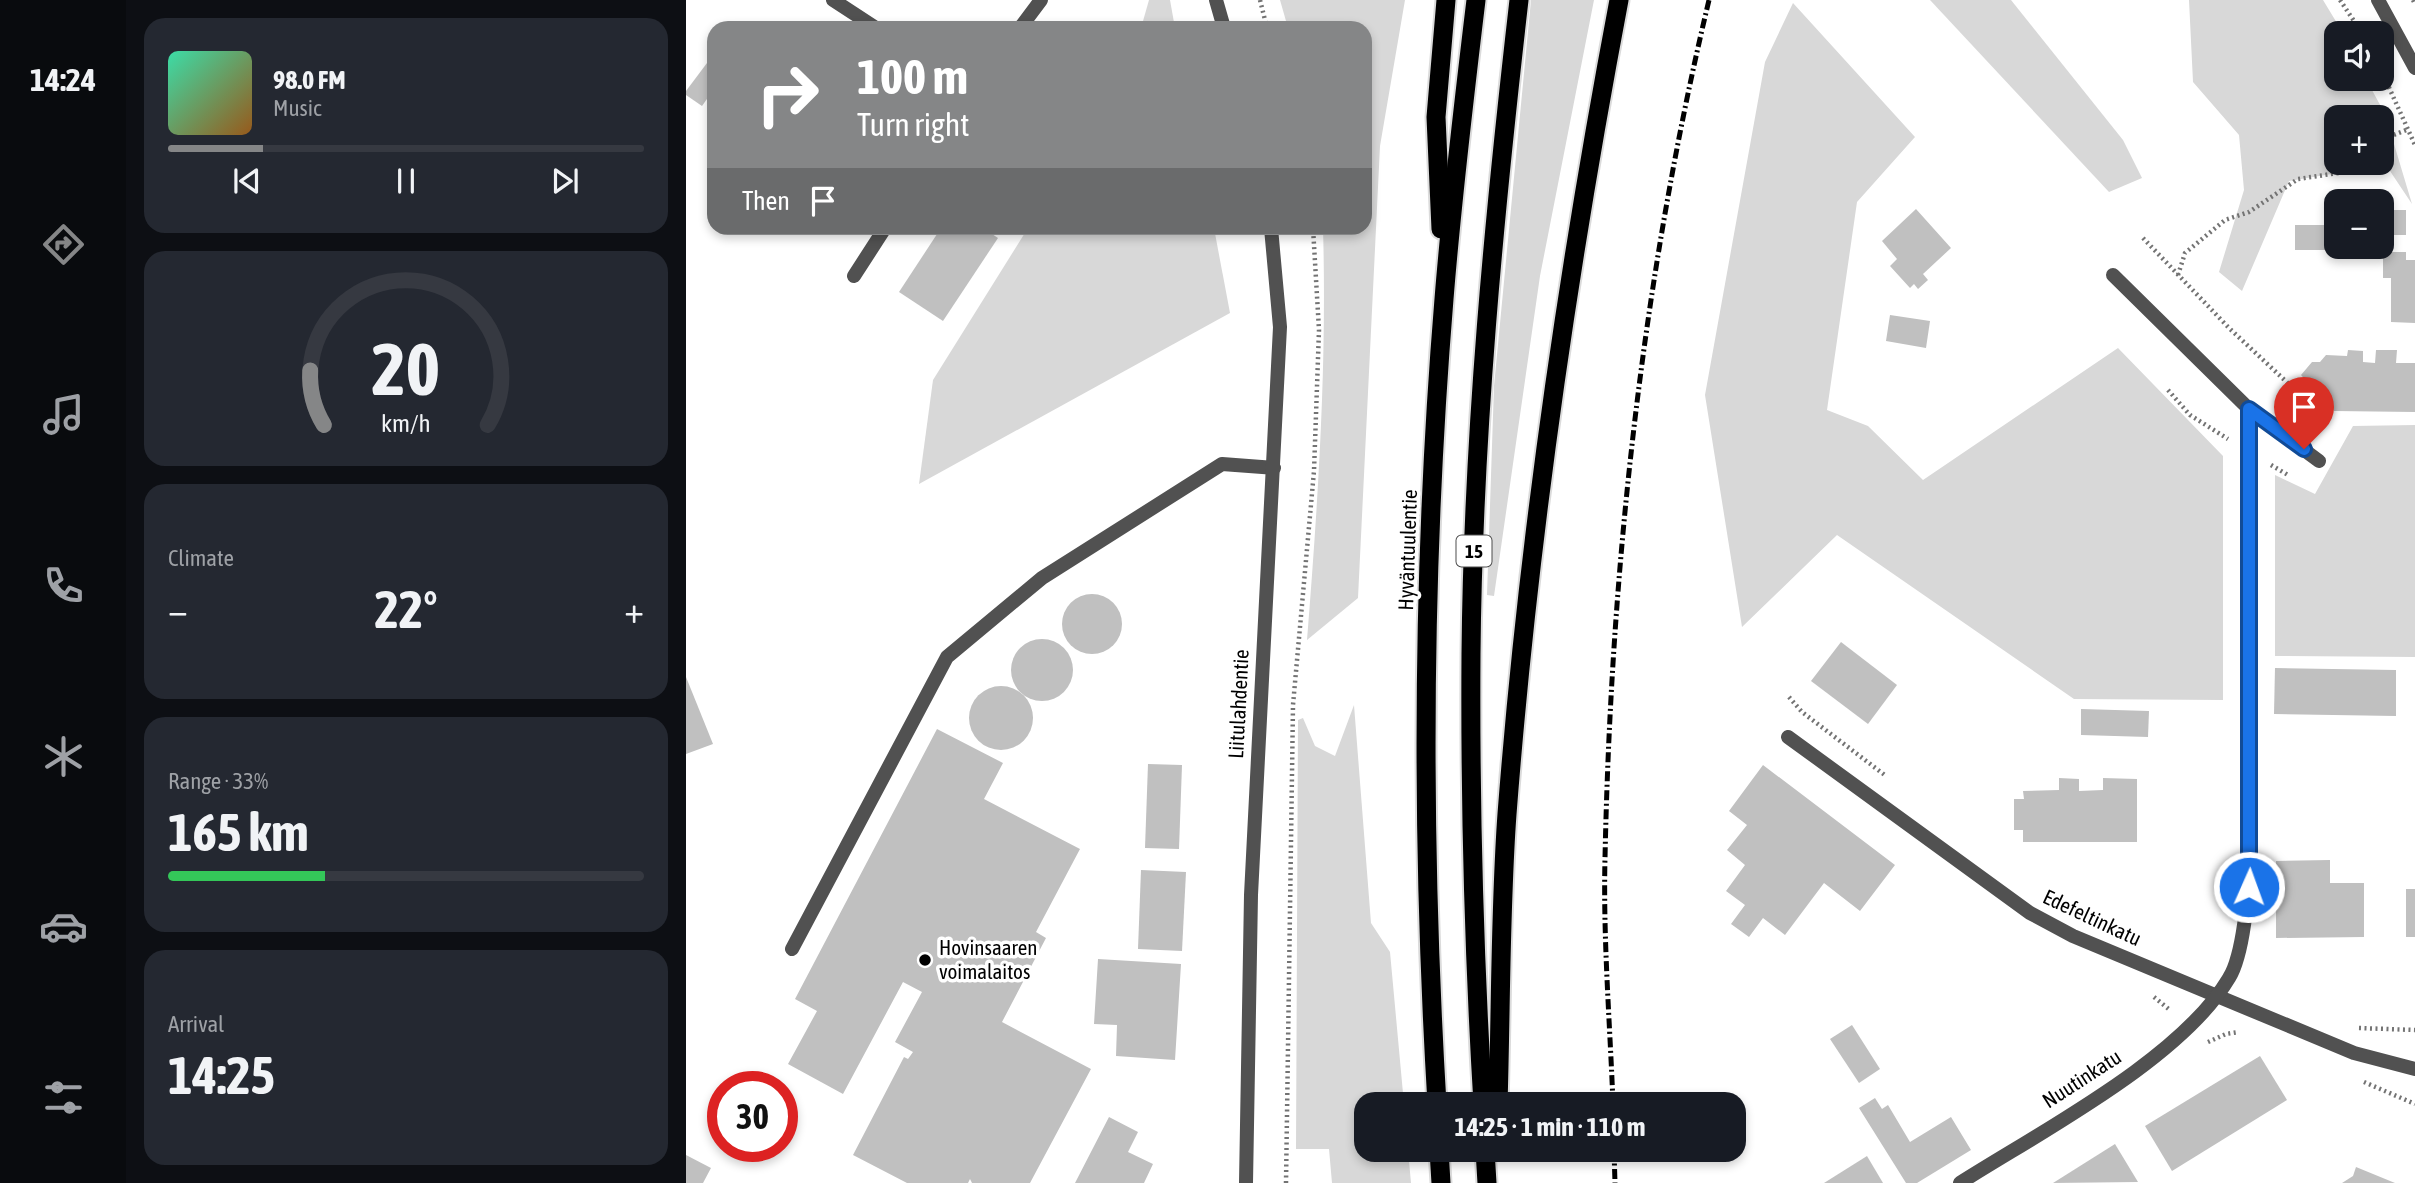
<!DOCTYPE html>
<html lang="en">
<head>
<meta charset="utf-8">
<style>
	:root { --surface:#171b24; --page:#242831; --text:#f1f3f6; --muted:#9ea1a6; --line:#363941; --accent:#858687 }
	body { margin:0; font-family:"Asap Condensed",sans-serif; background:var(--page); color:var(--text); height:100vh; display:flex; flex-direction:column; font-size:26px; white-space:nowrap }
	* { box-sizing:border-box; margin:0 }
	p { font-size:23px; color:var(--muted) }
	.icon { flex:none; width:38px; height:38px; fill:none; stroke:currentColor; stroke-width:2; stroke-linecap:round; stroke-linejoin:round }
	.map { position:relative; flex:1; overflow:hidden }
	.sheet { display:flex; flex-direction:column; gap:18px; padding:18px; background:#0d0f14; width:560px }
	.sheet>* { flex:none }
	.banner { position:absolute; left:21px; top:21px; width:665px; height:214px; border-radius:21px; box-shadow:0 4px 10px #0003; background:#858687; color:#fff; overflow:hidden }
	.tools { position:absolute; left:1638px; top:21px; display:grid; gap:14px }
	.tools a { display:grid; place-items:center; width:70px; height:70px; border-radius:14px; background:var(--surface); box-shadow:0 4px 10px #0003; font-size:35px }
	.speed { position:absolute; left:21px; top:1071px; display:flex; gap:14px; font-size:35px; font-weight:700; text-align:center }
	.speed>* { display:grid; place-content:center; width:91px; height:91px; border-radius:50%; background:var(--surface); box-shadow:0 4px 10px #0003; line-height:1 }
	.speed .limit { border:10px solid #d22; background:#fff; color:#111 }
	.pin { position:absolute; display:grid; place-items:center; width:60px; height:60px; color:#fff; margin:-72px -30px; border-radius:50% 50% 50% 0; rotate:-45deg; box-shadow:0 0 7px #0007 }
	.pin .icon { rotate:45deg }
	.me { position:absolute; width:77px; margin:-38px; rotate:2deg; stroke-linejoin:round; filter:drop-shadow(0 0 5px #0008) }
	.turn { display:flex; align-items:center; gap:24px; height:147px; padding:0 35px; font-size:32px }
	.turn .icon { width:91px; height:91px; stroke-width:2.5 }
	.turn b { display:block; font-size:49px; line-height:60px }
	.then { display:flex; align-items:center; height:66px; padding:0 35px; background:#0003; gap:14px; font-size:26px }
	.big { font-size:52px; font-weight:700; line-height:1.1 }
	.sheet .card { flex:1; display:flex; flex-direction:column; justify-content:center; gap:10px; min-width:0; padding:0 24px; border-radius:21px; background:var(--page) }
	.sheet .dial { align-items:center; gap:0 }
	.dial svg { height:182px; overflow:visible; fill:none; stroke:var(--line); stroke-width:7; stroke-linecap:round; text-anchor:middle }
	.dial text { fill:var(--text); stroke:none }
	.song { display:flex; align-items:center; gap:21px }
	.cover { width:84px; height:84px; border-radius:10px; background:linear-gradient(135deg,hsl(160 70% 55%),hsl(30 70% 35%)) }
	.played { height:7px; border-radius:4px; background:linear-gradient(90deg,var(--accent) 20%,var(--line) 20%) }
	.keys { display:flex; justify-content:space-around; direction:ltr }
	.heat { display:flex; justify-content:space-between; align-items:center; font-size:38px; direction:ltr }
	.charge { height:10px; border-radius:5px; background:linear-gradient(90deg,#34c759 33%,var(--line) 0) }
	.trip { position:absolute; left:668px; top:1092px; width:392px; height:70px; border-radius:21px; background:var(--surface); box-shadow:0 4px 10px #0003; font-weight:700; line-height:70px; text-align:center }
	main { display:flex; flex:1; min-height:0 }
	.tab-bar { display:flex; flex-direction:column; width:126px; justify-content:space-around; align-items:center; background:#090b0e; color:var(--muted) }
	.tab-bar .icon { width:49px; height:49px }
	.tab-bar .current { color:var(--accent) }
	.tab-bar b { font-size:32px; color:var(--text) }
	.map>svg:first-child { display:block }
	.green { fill:#d8d8d8; fill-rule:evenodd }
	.building { fill:#c0c0c0 }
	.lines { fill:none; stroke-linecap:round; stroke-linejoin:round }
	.trunk-casing { stroke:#dbdbdb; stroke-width:23 }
	.path { stroke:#737373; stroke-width:4.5; stroke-dasharray:2 3.5; stroke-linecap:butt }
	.service { stroke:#515151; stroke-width:14 }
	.minor { stroke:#515151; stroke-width:14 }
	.tertiary { stroke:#515151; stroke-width:14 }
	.trunk { stroke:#000; stroke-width:19 }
	.rail { stroke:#000; stroke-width:5; stroke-dasharray:10 3.5 2 3.5; stroke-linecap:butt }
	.route-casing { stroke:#114b97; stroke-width:18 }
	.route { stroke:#1a73e8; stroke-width:12 }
	.poi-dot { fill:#000; stroke:#fff; stroke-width:2.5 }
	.labels { text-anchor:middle; stroke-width:7; stroke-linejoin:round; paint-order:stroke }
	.shield { fill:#fff; stroke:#4c4c4c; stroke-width:2 }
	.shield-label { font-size:19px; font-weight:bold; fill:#000 }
	.street-label { font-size:21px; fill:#000; stroke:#fff }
	.poi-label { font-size:21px; fill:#000; stroke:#fff; text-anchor:start }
</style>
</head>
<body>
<main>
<nav class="tab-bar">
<b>14:24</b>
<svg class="icon current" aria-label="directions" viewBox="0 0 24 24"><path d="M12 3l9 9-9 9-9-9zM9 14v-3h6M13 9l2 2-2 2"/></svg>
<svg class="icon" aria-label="music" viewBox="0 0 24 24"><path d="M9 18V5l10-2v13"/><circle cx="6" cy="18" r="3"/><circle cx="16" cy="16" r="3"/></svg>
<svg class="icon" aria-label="phone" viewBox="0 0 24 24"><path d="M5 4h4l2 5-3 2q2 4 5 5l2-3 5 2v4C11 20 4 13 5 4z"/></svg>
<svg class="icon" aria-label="climate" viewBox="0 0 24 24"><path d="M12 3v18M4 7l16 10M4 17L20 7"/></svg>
<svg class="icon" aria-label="car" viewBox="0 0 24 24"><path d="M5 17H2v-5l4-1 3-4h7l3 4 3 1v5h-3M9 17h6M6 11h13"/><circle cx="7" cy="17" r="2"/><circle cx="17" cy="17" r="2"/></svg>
<svg class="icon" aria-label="filters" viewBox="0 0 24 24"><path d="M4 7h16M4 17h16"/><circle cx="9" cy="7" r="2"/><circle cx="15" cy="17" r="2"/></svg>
</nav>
<section class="sheet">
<div class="card">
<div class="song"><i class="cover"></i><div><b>98.0 FM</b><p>Music</p></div></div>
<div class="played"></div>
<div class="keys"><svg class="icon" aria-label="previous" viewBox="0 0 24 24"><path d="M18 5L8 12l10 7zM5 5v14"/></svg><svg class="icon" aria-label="pause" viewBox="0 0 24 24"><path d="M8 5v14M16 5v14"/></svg><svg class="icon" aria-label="next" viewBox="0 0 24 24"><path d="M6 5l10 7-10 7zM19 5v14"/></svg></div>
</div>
<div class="card dial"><svg viewBox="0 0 100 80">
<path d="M14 69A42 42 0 1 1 86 69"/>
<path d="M14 69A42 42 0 0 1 8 45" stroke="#858687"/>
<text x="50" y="56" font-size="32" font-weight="700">20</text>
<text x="50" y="72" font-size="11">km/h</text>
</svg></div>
<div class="card"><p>Climate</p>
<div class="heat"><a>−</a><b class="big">22°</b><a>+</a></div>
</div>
<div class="card"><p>Range · 33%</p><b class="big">165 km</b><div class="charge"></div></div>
<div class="card"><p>Arrival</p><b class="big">14:25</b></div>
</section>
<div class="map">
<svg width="1729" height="1183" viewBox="0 0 1729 1183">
	<rect width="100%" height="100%" fill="#fff"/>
	<g class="green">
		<path d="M463,0H484L489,28H455Z"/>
		<path d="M594,0H719L694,146L672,598L621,640C632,502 641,366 637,228H679V28H602Z"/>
		<path d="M845,0H908L854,276L808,596L801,595L808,386Z"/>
		<path d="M1244,0H1325L1437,140L1456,178L1423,192Z"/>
		<path d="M1503,0H1637L1657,33H1650V79H1680L1699,114L1726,204L1700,165L1603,181L1556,291L1533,272L1558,190L1553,135L1507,82ZM1650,117H1696V163H1650Z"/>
		<path d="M1107,3L1229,137L1171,202L1141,410L1182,426L1237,480L1432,348L1537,456V700L1388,699L1151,535L1056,627L1019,395L1079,62Z"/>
		<path d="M342,228H528L544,313L233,484L247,380Z"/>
		<path d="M1729,425V657L1589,656V475L1629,494L1667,426Z"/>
		<path d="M668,705L685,923L704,952L718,1104H681V1150H722L725,1183H646L643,1149H610L612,720L617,718L629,746L649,756Z"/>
	</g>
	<g class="building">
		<path d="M24,59L28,62V89L16,106L0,95V91Z"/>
		<path d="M1230,209L1265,248L1237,274L1242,280L1232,289L1228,284L1224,288L1204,266L1211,259L1196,241Z"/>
		<rect x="1696" y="210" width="24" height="25"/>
		<path d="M1609,225H1650V247H1669V250H1609Z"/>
		<path d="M255,228H297L312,238L257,321L213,292Z"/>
		<path d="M1697,252H1720V260H1729V323L1705,322V278H1697Z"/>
		<path d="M1204,315L1244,321L1240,348L1200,341Z"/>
		<path d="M1662,350L1677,351V362L1689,363L1690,350H1711L1710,363H1729V412L1648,411L1615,375L1626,362H1634L1640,355L1661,356Z"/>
		<circle cx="406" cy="624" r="30"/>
		<circle cx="356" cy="670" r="31"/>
		<path d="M1155,642L1211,685L1182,724L1125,681Z"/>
		<path d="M1589,668L1710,670V716L1588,714Z"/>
		<path d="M0,677L27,744L0,754Z"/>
		<circle cx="315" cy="718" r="32"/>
		<path d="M1395,709L1463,711L1462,737L1395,735Z"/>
		<path d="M251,729L317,763L298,799L394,849L350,932L360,938L316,1022L405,1069L344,1183H286L284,1179L282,1183H221L167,1155L218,1057L222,1059L227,1052L209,1042L236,992L217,982L157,1094L102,1064L131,1011L109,999Z"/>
		<path d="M462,764L496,765L493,849L459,848Z"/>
		<path d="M1077,765L1209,865L1174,911L1138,883L1099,935L1077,918L1063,937L1045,924L1059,905L1040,891L1059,865L1041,850L1061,825L1043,811Z"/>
		<path d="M1373,778L1393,779V791L1417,790V778L1451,779V842H1337V830H1328V799H1338L1337,791L1373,790Z"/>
		<path d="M1644,860V883H1678V937L1590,938V861Z"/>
		<path d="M455,870L500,872L496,951L452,949Z"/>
		<rect x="1720" y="889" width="9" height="48"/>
		<path d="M412,959L495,964L489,1060L430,1056L431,1025L408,1024Z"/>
		<path d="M1166,1025L1194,1069L1173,1083L1144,1039Z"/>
		<path d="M1574,1056L1601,1100L1486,1171L1459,1126Z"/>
		<path d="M1189,1098L1196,1109L1202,1105L1224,1142L1265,1117L1285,1150L1231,1183H1220L1173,1108Z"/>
		<path d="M423,1117L452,1132L442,1152L467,1164L458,1183H389Z"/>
		<path d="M1429,1144L1452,1182L1367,1183Z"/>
		<path d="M0,1155L25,1168L17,1183H0Z"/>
		<path d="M1181,1156L1197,1183H1138Z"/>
		<path d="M1670,1167L1709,1183H1656L1667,1176Z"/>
	</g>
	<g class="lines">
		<defs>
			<g id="trunk">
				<path d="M755,229L750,117L760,0"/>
				<path d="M751,1104C735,837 736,566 758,299C766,199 778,99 790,0"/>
				<path d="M797,1104C788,955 784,804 785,654C787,435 808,217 833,0"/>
				<path d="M812,1104C815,1008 814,910 821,814C842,541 882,269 933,0"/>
				<path d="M753,1150L755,1183"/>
				<path d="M799,1150L801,1183"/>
			</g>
		</defs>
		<use href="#trunk" class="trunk-casing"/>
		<g class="path">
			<path d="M574,0L581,28"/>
			<path d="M1654,0L1676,33"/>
			<path d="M1727,0L1729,4"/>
			<path d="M1696,72L1729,145"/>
			<path d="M1696,146L1705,136L1723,129"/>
			<path d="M1457,238L1543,328L1638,417"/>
			<path d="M1492,275L1499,253L1539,220L1563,212L1612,179L1652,173L1669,163"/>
			<path d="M1482,390L1504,415L1542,439"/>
			<path d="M1585,465L1602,475"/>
			<path d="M1103,697L1116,712L1200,776"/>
			<path d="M1468,997L1484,1010"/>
			<path d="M1673,1028L1729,1030"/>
			<path d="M1522,1042L1540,1034L1553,1032"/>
			<path d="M1678,1082L1729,1104"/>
			<path d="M600,1183L607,705L628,471L633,330L627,228"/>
		</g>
		<path class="service" d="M106,949L261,657L356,578L536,464L588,468"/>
		<g class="minor">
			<path d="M147,0L190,28"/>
			<path d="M530,0L538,28"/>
			<path d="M334,28L355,0"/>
			<path d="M1427,275L1563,409L1633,461"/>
			<path d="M168,276L199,228"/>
			<path d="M1102,737L1344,913L1387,936L1668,1053L1729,1069"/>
			<path d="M560,1183L565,895L594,327L585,228"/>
			<path d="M1274,1183C1354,1132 1495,1059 1543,978C1558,954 1562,892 1564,863L1563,409"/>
		</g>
		<path class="tertiary" d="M1692,0L1729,68"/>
		<use href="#trunk" class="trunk"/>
		<g class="rail">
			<path d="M927,1104C924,1023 917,940 919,858C925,571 956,280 1023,0"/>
			<path d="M928,1150L929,1183"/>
		</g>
	</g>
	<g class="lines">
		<defs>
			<path id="route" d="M1563,887V409L1618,449"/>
		</defs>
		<use href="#route" class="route-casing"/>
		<use href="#route" class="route"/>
	</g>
	<circle class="poi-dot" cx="239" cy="960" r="7"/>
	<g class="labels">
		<rect class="shield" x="770.5" y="535.5" width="35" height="31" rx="5"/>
		<g class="shield-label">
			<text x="788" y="558">15</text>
		</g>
		<g class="street-label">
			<text transform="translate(722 550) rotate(-88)" y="7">Hyväntuulentie</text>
			<text transform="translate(553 704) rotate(-87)" y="7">Liitulahdentie</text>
			<text transform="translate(1406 918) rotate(25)" y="7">Edefeltinkatu</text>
			<text transform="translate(1396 1079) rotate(-33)" y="7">Nuutinkatu</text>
		</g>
		<g class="poi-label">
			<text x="253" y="955">Hovinsaaren<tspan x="253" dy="24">voimalaitos</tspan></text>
		</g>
	</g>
</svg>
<div class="tools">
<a><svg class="icon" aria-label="sound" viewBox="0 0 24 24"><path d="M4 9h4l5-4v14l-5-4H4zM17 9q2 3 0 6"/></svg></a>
<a>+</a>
<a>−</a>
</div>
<div class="speed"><div class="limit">30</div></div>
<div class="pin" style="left:1618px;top:449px;background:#d93025"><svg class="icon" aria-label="arrive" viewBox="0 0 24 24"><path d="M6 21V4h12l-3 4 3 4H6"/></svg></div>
<svg class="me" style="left:1563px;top:887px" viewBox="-20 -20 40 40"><circle r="17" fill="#1a73e8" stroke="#fff" stroke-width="3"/><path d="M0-11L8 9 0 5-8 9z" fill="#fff"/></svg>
<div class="trip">14:25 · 1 min · 110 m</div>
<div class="banner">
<div class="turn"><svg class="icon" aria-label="right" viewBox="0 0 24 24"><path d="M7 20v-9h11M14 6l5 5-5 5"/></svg><div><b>100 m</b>Turn right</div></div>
<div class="then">Then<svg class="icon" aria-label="arrive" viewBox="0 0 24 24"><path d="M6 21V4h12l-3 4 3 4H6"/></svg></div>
</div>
</div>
</main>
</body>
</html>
